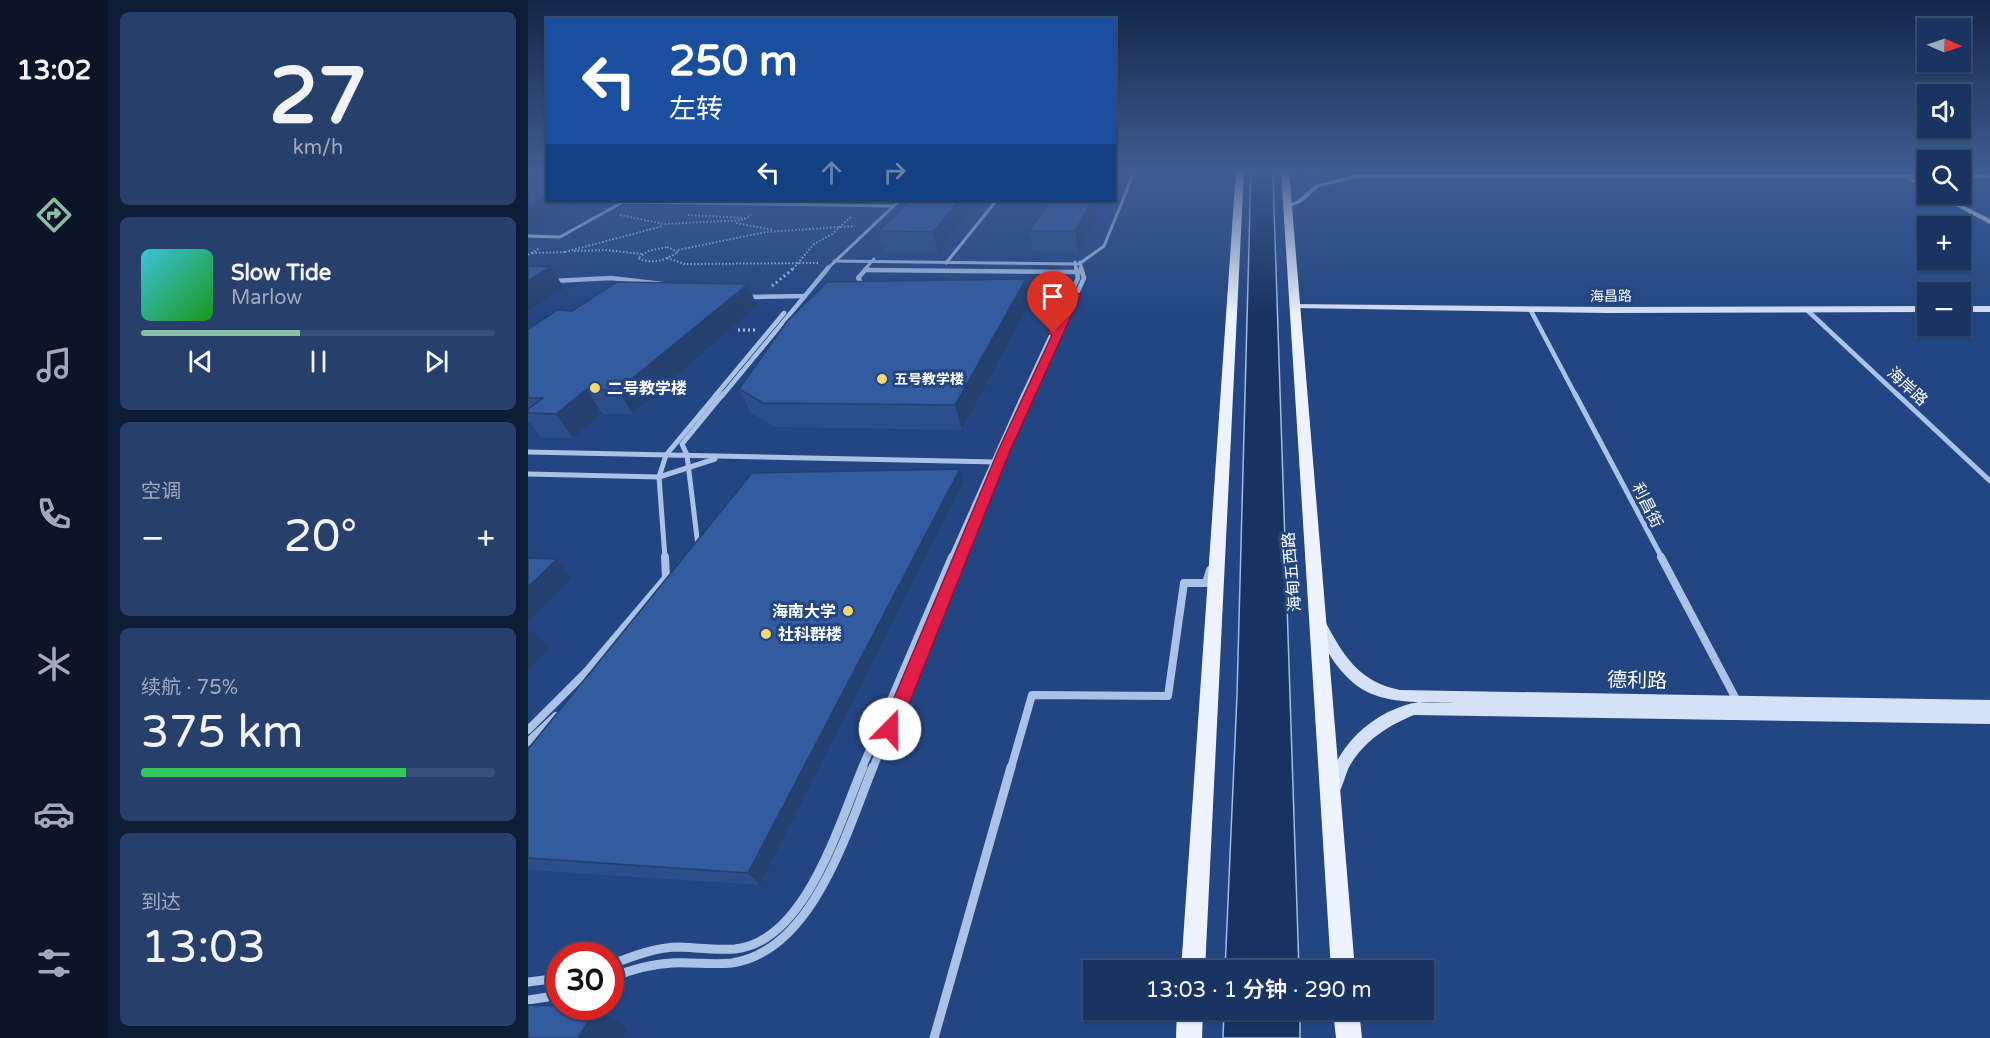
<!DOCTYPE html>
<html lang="zh">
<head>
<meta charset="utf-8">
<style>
	:root { --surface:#1a3462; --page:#273f6b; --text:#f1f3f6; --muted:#9faabe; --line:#384f77; --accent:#8abfa5 }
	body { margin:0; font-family:"Varela Round","Noto Sans SC",sans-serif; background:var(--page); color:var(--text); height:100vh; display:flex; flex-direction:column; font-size:22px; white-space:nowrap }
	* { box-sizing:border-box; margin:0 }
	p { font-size:20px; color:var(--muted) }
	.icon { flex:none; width:33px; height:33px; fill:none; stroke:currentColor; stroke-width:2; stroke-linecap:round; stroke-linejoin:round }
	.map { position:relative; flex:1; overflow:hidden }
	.side { display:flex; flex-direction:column; gap:12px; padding:12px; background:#0e1d36; width:420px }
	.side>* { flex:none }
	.hud { position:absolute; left:18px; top:18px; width:570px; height:183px; border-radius:0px; box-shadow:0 2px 4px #0004,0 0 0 2px var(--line); background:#1a4fa0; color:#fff; overflow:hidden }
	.needle { width:39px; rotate:92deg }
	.tools { position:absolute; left:1389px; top:18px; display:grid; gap:12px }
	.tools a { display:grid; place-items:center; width:54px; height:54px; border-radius:0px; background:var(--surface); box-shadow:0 2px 4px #0004,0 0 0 2px var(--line); font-size:30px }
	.speed { position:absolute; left:18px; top:942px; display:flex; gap:12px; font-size:30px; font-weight:700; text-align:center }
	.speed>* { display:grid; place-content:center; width:78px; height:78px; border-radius:50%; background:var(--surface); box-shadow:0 2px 4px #0004,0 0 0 2px var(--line); line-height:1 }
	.speed .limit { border:9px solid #d22; background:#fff; color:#111 }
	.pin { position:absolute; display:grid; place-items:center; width:51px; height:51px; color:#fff; margin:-62px -26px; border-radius:50% 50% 50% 0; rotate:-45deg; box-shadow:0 0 6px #0007 }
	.pin .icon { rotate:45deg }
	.me { position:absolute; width:66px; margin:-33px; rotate:22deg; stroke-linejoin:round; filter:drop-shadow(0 0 4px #0008) }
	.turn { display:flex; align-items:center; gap:21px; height:126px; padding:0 24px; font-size:27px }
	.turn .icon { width:78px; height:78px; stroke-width:2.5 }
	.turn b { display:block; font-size:42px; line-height:51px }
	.lanes { display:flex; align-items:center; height:57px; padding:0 24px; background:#0003; justify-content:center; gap:30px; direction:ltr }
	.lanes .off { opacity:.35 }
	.big { font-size:45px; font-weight:600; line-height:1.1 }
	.side .card { flex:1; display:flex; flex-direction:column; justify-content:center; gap:9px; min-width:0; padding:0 21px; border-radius:9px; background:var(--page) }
	.side .dial { align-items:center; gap:0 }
	.dial b { font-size:78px; line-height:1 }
	.song { display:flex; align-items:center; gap:18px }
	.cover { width:72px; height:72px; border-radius:9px; background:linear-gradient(135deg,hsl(190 70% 55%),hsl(120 70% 35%)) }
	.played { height:6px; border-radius:3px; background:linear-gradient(90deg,var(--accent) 45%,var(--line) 45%) }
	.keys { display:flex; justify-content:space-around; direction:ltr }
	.heat { display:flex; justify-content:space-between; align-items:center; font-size:33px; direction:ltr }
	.charge { height:9px; border-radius:4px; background:linear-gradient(90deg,#34c759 75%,var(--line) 0) }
	.trip { position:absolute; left:555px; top:960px; width:351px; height:60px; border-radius:0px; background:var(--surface); box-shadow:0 2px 4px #0004,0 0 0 2px var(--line); font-weight:600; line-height:60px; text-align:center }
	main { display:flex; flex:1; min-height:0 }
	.tabs { display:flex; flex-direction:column; width:108px; justify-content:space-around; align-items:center; background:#0a1527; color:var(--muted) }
	.tabs .icon { width:42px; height:42px }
	.tabs .on { color:var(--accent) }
	.tabs b { font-size:27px; color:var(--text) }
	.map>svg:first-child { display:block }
	.water { fill:#183262; stroke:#9fbce8; stroke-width:1.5 }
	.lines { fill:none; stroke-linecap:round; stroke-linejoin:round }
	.path-far1 { stroke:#abc2e7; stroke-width:2; stroke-dasharray:1.5 2; stroke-linecap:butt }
	.path { stroke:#abc2e7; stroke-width:3; stroke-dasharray:2 3; stroke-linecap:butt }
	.street-far4 { stroke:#abc2e7; stroke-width:3 }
	.street-far3 { stroke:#abc2e7; stroke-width:4.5 }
	.street-far2 { stroke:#abc2e7; stroke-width:5 }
	.street-far1 { stroke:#abc2e7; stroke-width:8 }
	.street { stroke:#abc2e7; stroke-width:9 }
	.secondary { fill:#d5e1f6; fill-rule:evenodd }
	.primary { fill:#edf2fd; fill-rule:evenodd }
	.wall { fill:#2c4e89 }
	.shaded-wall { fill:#24406f }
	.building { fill:#335b9f; stroke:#24406f; stroke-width:1.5 }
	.route { fill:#e11d48; stroke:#92132f; stroke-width:1.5 }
	.poi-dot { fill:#f2d66e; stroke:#234682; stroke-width:2 }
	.labels { text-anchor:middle; stroke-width:6; stroke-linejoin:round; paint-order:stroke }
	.far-street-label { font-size:14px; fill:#fff; stroke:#234682 }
	.far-poi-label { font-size:14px; font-weight:bold; fill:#fff; stroke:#234682; text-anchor:start }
	.street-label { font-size:16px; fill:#fff; stroke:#234682 }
	.poi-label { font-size:16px; font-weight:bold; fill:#fff; stroke:#234682; text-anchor:start }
	.near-street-label { font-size:20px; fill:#fff; stroke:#234682 }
</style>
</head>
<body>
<main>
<nav class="tabs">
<b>13:02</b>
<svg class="icon on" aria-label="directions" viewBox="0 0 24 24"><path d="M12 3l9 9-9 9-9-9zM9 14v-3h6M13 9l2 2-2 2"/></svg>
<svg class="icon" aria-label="music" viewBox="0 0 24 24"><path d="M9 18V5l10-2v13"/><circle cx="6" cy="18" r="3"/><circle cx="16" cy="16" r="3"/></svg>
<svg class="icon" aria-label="phone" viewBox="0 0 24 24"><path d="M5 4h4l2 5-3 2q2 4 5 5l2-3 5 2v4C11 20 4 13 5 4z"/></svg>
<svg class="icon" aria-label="climate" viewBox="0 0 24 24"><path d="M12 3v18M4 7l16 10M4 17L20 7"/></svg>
<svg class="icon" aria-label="car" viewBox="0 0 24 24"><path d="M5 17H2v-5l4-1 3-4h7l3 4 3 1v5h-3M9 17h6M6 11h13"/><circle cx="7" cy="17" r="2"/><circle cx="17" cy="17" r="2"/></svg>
<svg class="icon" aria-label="filters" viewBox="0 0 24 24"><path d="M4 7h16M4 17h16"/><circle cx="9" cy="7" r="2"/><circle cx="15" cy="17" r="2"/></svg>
</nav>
<section class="side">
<div class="card dial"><b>27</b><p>km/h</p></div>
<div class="card">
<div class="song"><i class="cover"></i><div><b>Slow Tide</b><p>Marlow</p></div></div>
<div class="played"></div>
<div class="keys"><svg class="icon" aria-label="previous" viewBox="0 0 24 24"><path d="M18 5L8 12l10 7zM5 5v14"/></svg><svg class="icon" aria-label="pause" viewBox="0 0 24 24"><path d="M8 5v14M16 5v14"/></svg><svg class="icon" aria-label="next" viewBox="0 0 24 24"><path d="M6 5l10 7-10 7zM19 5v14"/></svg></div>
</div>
<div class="card"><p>空调</p>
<div class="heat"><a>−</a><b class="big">20°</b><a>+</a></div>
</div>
<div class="card"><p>续航 · 75%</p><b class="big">375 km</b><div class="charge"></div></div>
<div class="card"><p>到达</p><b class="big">13:03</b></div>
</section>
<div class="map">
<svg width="1462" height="1038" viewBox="0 0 1462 1038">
	<rect width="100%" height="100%" fill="#234682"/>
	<g class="water">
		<path d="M723,170H744L745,177L771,970H697L709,695Z"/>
		<path d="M696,1010H772V1038H695Z"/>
	</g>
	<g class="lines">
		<g class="path-far1">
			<path d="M776,173H790"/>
			<path d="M92,215L136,224L216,220L223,215"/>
			<path d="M160,215L218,218"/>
			<path d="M208,223L245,230"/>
			<path d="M139,247L150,252C138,260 124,265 110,258L120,251Z"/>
			<path d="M150,250L238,232L327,226"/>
			<path d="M46,251L78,250L114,254"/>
			<path d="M37,252L135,226"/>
			<path d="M4,253L39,252"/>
			<path d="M0,255L12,248"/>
			<path d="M139,258L157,264L290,263"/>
			<path d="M265,269L286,244L304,234L323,217"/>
		</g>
		<g class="path">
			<path d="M244,286L266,268"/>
			<path d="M210,330H227"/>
		</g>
		<g class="street-far4">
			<path d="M430,201L509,200"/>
			<path d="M0,236L32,237L95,202L365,206"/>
			<path d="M306,261L551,264L576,246L607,170"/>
			<path d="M547,262L548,269"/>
			<path d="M552,262L554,269"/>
			<path d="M418,263L468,201"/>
			<path d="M299,269L372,200"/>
			<path d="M337,269L346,259"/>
		</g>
		<g class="street-far3">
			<path d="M337,270L552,272"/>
			<path d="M25,281L83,278L134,284"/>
			<path d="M335,285L330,278L339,268"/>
			<path d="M495,294H544"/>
			<path d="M217,297L277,296"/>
			<path d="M1002,309L1048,396"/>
			<path d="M1279,310L1371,396"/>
			<path d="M187,396L256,313"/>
			<path d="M194,396L300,268"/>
			<path d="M495,396L550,278L548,268"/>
			<path d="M502,396L556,278L553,268"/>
		</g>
		<g class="street-far2">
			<path d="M1047,394L1134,558"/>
			<path d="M1369,394L1462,481"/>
			<path d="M0,452L468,462"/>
			<path d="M0,474L131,477L187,459"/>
			<path d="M170,546L159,455L154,444L195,394"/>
			<path d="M137,558L131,477L138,455L189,394"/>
			<path d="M423,558L496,394"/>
			<path d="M432,558L502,394"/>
		</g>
		<g class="street-far1">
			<path d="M1133,557L1209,701"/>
			<path d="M0,730L59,671L138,578L137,557"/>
			<path d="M0,742L28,716"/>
			<path d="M334,768L424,557"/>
			<path d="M345,768L432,557"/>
			<path d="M483,768L504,695L640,696L656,583H678L682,570"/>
		</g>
		<g class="street">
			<path d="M82,965C105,956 128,947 152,947C171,948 189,950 207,949C278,942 311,823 335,767"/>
			<path d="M82,978C102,970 122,964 144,963C164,962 184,965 204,963C285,951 319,831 345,767"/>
			<path d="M0,982L32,978"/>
			<path d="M0,1000L32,995"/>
			<path d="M406,1038L483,767"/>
		</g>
		<g class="secondary">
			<path d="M830,174H1400V178H1385L1400,186V191L1377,178H830L791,187L774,202L760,208L757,206L770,200L787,185Z"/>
			<rect x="1432" y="174" width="30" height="4"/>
			<path d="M1405,194H1412L1462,219V224Z"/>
			<path d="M764,304L1079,307L1400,306V312L1079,313L767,308L763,306Z"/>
			<rect x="1432" y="306" width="30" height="6"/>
			<path d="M793,622L798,623C816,657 832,682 872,690L1462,700V724L886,715C859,726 835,742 821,767C817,776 815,785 811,793L805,796L799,793L797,788C809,754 827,729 860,712C868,709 878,704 886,703C900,701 915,703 928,703C850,702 824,703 786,627L788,623Z"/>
		</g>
		<g class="primary">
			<path d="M708,170H716L677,970H653Z"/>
			<path d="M753,170H761L827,970H803Z"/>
			<path d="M649,1010H675L674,1038H648Z"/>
			<path d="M805,1010H831L834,1038H808Z"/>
		</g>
	</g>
	<g class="wall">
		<path d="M227,200H328L326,202Z"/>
		<path d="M382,200H437L441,214L410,252H358L351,231Z"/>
		<path d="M523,200H575L567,214L568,219L550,252L505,251L501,231Z"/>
		<path d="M498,279L503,301L434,430L247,427L223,413L211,389Z"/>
		<path d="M229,306L105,414H74L45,438H13L2,422H0V329L44,311Z"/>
		<path d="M436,482L232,885L0,870V749Z"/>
	</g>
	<g class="shaded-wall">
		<path d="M20,196V200H59L3,229L0,224V206Z"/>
		<path d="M432,200H437L441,214L410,252L405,232Z"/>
		<path d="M562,200H575L567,214L568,219L550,252L547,231Z"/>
		<path d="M23,267L36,288L0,310V280Z"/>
		<path d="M498,279L503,301L434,430L427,405Z"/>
		<path d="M220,284L229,306L105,414L90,390Z"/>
		<path d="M59,389L74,414L45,438L28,414Z"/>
		<path d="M432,469L436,482L232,885L220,873Z"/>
		<path d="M29,559L43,578L0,622V587Z"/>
		<path d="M4,630L21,648L0,671V634Z"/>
		<path d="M68,1008L100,1028L95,1038H50Z"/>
	</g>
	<g class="building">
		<path d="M0,170H20V196L0,206Z"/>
		<path d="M382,200H432L405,232L351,231Z"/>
		<path d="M523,200H565L547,231H501Z"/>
		<path d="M0,266L23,267L0,280Z"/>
		<path d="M498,279L427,405L235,403L211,389L259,321L299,282Z"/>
		<path d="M89,282L220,284L90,390L59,389L28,414L0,413V409L15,398H0V329L29,310L44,311Z"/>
		<path d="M432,469L220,873L0,858V749L224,473Z"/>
		<path d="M0,558L29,559L0,587Z"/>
		<path d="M0,1005L68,1008L50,1038H0Z"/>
	</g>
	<linearGradient id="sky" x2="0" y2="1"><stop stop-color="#132648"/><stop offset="0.54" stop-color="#3f5d92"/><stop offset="1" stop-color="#3f5d92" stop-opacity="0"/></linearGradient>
	<rect width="1462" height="316" fill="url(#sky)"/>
	<path class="route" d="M540,292L553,294L482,451L371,729L368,735L362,737L356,735L353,729L470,451L524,335L520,333Z"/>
	<g class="poi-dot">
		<circle cx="354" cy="379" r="6"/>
		<circle cx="67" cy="388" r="6"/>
		<circle cx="320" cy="611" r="6"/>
		<circle cx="238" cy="634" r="6"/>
	</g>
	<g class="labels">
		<g class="far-street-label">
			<text transform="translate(1083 296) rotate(-1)" y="5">海昌路</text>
		</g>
		<g class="far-poi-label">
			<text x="366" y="384">五号教学楼</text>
		</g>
		<g class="street-label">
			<text transform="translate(1380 386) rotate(43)" y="6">海岸路</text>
			<text transform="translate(1120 505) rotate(63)" y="6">利昌街</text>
			<text transform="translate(763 572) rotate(-95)" y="6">海甸五西路</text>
		</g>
		<g class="poi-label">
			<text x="79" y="394">二号教学楼</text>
			<text x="308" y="617" text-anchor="end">海南大学</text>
			<text x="250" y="640">社科群楼</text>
		</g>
		<g class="near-street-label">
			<text transform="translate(1109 680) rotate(1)" y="7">德利路</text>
		</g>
	</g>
</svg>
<div class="tools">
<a><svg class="needle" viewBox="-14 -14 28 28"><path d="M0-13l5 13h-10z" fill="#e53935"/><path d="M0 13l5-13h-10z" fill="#9faabe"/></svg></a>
<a><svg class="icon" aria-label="sound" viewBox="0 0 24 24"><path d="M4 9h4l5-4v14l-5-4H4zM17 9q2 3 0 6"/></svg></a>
<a><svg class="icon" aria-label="search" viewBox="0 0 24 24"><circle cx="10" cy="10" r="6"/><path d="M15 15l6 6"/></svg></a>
<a>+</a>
<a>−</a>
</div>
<div class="speed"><div class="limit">30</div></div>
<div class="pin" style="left:525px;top:333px;background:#d93025"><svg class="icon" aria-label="arrive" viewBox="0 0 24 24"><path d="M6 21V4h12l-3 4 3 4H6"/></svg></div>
<svg class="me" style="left:362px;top:729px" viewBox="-20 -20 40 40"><circle r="19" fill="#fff"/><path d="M0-13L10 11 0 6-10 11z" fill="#e11d48"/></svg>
<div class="trip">13:03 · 1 分钟 · 290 m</div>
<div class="hud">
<div class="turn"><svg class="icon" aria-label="left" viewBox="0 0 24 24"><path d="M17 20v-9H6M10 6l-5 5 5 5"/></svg><div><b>250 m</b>左转</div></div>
<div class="lanes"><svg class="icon" aria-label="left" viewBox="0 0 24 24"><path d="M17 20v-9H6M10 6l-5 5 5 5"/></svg><svg class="icon off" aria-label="ahead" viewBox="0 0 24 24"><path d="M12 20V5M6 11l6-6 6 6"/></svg><svg class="icon off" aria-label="right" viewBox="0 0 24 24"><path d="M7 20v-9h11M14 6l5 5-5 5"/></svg></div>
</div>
</div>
</main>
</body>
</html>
